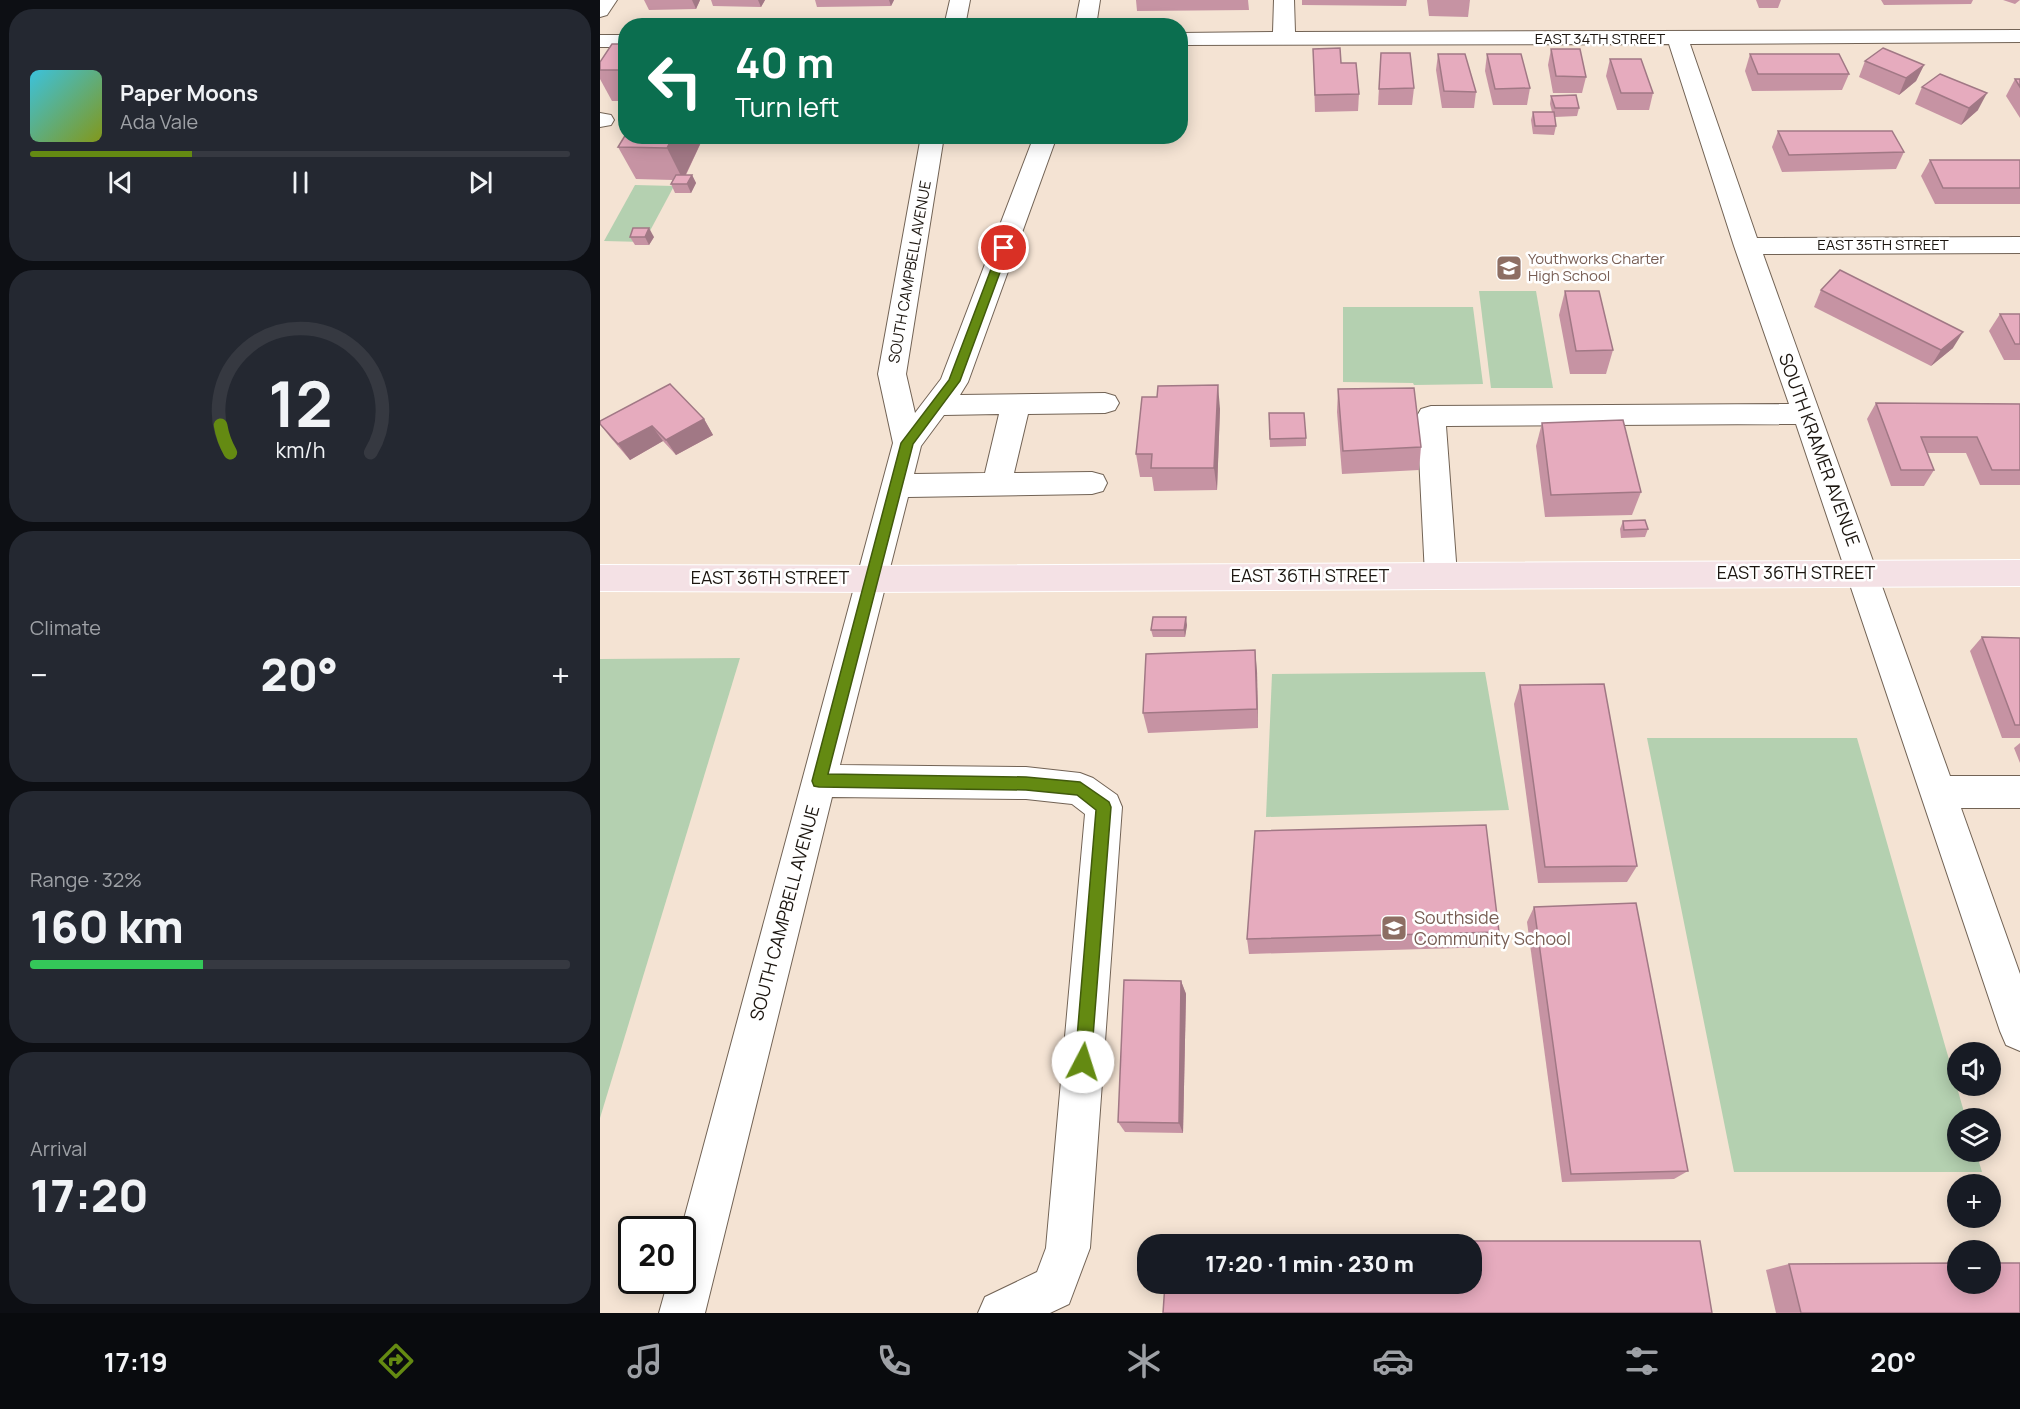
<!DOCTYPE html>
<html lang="en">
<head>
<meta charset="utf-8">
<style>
	:root { --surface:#171b24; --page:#242831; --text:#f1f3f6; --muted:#9ea1a6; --line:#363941; --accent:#648a12 }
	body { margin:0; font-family:Manrope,sans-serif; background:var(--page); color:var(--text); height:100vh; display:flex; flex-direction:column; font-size:22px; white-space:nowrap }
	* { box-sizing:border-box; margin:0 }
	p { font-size:20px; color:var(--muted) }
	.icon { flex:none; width:33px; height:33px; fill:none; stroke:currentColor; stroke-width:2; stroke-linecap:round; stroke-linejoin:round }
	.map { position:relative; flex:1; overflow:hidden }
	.sheet { display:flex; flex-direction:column; gap:9px; padding:9px; background:#0d0f14; width:600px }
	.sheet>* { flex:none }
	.banner { position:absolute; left:18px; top:18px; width:570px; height:126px; border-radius:24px; box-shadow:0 3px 15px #0003; background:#0b6e4f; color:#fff; overflow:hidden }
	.buttons { position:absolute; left:1347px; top:1042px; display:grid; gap:12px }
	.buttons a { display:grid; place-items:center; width:54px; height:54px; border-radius:50%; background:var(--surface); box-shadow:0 3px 15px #0003; font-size:30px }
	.speed { position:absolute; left:18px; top:1216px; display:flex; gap:12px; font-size:30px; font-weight:700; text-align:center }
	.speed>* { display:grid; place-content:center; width:78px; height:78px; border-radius:50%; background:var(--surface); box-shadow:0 3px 15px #0003; line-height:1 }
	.speed .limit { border:3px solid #111; border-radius:9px; background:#fff; color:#111 }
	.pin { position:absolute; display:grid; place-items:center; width:51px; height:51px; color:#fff; margin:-26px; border:3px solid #fff; border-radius:50%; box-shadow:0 2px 6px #0007 }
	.me { position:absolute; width:66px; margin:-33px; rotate:5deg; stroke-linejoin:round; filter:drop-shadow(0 0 4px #0008) }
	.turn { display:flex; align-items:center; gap:21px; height:126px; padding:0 18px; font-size:27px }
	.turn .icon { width:78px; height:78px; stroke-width:2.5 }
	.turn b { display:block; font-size:42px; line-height:51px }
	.big { font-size:45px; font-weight:800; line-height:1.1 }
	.sheet .card { flex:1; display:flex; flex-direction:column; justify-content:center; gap:9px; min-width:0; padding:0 21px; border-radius:24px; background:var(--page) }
	.sheet .dial { align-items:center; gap:0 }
	.dial svg { height:156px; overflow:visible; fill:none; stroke:var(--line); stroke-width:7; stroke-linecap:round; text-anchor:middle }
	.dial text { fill:var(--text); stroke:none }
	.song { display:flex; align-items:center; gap:18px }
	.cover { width:72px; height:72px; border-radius:9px; background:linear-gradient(135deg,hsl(190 70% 55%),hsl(70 70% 35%)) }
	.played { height:6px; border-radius:3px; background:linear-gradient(90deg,var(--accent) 30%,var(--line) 30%) }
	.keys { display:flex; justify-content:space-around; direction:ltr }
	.heat { display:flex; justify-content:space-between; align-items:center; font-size:33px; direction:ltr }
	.charge { height:9px; border-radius:4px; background:linear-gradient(90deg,#34c759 32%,var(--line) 0) }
	.trip { position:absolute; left:537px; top:1234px; width:345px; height:60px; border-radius:24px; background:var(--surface); box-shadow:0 3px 15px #0003; font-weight:800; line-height:60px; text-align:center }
	.tabs { display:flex; height:96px; justify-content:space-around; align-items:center; background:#090b0e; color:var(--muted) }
	.tabs .icon { width:42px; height:42px }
	.tabs .current { color:var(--accent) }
	.tabs b { font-size:27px; color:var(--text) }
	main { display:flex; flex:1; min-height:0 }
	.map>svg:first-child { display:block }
	.green { fill:#b4d0b0 }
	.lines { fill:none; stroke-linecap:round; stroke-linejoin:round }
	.minor-casing { stroke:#726355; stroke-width:2 }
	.major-casing { stroke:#fff; stroke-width:2 }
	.minor { fill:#fff; fill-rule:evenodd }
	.major { fill:#f4e1e5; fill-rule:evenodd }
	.wall { fill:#c693a3 }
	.shaded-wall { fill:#a17885 }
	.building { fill:#e6abbe; stroke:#a17885; stroke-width:1.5 }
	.route { fill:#648a12; stroke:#415a0c; stroke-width:1.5 }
	.labels { text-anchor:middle; stroke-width:5; stroke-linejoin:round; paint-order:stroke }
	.far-street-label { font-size:15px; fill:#1b150f; stroke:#fff }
	.far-education-label { font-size:15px; fill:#785e54; stroke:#fff; text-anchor:start }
	.street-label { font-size:18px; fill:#1b150f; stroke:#fff }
	.education-label { font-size:18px; fill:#785e54; stroke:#fff; text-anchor:start }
</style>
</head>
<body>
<main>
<section class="sheet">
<div class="card">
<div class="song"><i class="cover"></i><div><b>Paper Moons</b><p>Ada Vale</p></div></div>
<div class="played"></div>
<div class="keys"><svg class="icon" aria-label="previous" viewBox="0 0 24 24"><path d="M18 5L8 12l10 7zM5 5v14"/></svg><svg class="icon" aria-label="pause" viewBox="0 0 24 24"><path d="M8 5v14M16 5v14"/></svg><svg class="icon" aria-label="next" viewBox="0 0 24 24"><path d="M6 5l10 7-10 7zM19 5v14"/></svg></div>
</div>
<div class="card dial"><svg viewBox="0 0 100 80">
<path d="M14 69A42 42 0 1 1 86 69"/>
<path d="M14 69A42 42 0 0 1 9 55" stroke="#648a12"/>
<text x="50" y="56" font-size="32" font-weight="700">12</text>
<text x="50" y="72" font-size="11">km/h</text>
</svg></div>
<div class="card"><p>Climate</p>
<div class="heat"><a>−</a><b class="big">20°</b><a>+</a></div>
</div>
<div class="card"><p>Range · 32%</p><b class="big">160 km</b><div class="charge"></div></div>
<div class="card"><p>Arrival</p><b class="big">17:20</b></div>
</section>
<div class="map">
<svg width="1420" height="1313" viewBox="0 0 1420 1313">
	<rect width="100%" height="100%" fill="#f4e3d3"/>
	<g class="green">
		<path d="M35,185L74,186L44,242L4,241Z"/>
		<path d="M879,291H936L953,388H891Z"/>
		<path d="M743,307H873L883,384L814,385L813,383L743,382Z"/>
		<path d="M140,658L0,1118V659Z"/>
		<path d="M885,672L909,810L666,817L672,674Z"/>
		<path d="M1047,738H1257L1366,1119H1358V1152H1376L1382,1172H1134Z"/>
	</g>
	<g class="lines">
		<defs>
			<g id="minor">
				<path d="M0,0H17L7,15L0,17Z"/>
				<path d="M350,0H370L365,26H344Z"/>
				<path d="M480,0H500L496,26H475Z"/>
				<path d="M674,0H694L695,32L1420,30V42L1090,44L1157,238L1420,237V253L1163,254L1350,776H1420V808H1361L1420,974V1051L1406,1045L1400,1031L1196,424L846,426L857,575L852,584L841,588L830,584L825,575L817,416L821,409L831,406L1189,404L1134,246L1069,44L580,45V33L673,32Z"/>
				<rect x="0" y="35" width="26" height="12"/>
				<path d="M0,113L11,115L14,120L11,125L0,127Z"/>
				<path d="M321,136H344L306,374L315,413L341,379L434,136H457L368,382L360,395L505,393L515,396L519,403L515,410L505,413L428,414L414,473L492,472L503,475L507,483L503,491L492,494L308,497L240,765L426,767L480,773L493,778L517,795L522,807L490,1248L469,1304L450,1313H378L385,1297L437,1272L446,1248L485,814L472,804L426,799L232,797L105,1313H59L68,1281H82L81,1230L293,443L278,374ZM399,414L385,473L314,474L321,446L344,415Z"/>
			</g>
			<path id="major" d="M1420,560V586L272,592L0,591V565L272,566Z"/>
		</defs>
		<use href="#minor" class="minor-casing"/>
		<use href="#major" class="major-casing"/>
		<use href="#minor" class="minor"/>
		<use href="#major" class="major"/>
	</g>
	<g class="wall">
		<path d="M44,0H100L96,9L49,10Z"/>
		<path d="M111,0H165L161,7L113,6Z"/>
		<path d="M215,0H294L291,6L217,7Z"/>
		<path d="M536,0H648L649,10L537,11Z"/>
		<path d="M702,0H807L806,6L702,5Z"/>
		<path d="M827,0H870L868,17L829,16Z"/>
		<path d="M1156,0H1181L1178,8H1159Z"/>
		<path d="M1281,0H1373L1371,4L1284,5Z"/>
		<path d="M1403,0H1420L1415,4Z"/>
		<path d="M26,44V101H12L0,79V62Z"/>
		<path d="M713,49L741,63L759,94L758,111L715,112Z"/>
		<path d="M951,49L986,77L982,93H953L948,65Z"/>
		<path d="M781,53L814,88L812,105H778Z"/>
		<path d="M838,54L876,92L874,108H842L836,70Z"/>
		<path d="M887,54L930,88L927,105H893L885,71Z"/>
		<path d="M1150,54L1249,74L1242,90L1152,91L1145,71Z"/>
		<path d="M1010,59L1053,93L1049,110H1017L1006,76Z"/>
		<path d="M1265,61L1324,65L1316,81L1299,95L1259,77Z"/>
		<path d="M1415,79H1420V118L1406,96Z"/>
		<path d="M1322,87L1378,110L1361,125L1315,104Z"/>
		<path d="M951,96L979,108L977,116L955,117L956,126L954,135L933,134L931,120L933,112H952L950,104Z"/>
		<path d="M1178,131L1304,152L1296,169L1182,172L1172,147Z"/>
		<path d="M26,136H104L86,175H92L96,183L91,193H75L71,184L73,180L36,179L18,147Z"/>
		<path d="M1330,160H1420V204H1335L1321,176Z"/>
		<path d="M30,237H54L49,245H35Z"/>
		<path d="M1221,290L1353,348L1331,366L1214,307Z"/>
		<path d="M965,291L1013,350L1006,374H970L959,315Z"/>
		<path d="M1400,314H1420V360H1404L1389,331Z"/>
		<path d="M738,389L821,447L819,470L742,474L737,412Z"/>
		<path d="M1276,403L1420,404V485H1380L1366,453H1327L1334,470L1324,486H1291L1267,419Z"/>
		<path d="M620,409L617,490L554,491L552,477H540L536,454Z"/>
		<path d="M669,413L706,438V446L670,447Z"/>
		<path d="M104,419L113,435L76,455L63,441L30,460L10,437L0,424Z"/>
		<path d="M942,423L1041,492L1032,515L945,517L936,446Z"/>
		<path d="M1023,521L1048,529L1045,537L1021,538L1020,529Z"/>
		<path d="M587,625L585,637H553L551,630Z"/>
		<path d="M1382,637L1420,638V738H1402L1370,651Z"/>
		<path d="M657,671L658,728L548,733L543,713Z"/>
		<path d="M920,685L1037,866L1027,882L938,883L914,704Z"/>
		<path d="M1420,743V763L1414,748Z"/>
		<path d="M934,907L1088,1171L1074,1179L962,1182L927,922Z"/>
		<path d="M899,932L893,947L649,954L647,939Z"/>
		<path d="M581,981L586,994L583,1133L525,1132L518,1122Z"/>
		<path d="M1189,1264L1420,1313H1176L1166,1270Z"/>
	</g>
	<g class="shaded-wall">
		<path d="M92,0H100L96,9Z"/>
		<path d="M158,0H165L161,7Z"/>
		<path d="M289,0H294L291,6Z"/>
		<path d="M1324,65L1316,81L1299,95L1306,78Z"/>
		<path d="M1387,93L1378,110L1361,125L1369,108Z"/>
		<path d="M73,136H104L83,180L67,148Z"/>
		<path d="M92,175L96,183L91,193L87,184Z"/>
		<path d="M49,228L54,237L49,245L45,237Z"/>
		<path d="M1363,332L1353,348L1331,366L1341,350Z"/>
		<path d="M618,385L620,409L617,490L614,468Z"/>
		<path d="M104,419L113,435L76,455L66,440Z"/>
		<path d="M52,426L63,441L30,460L18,444Z"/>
		<path d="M586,617L587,625L585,637L584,630Z"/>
		<path d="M655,650L657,671L658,728L657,709Z"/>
		<path d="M581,981L586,994L583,1133L579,1123Z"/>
	</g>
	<g class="building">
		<path d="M12,44H26V70H0V62Z"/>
		<path d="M740,48L741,63H756L759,94L715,95L713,49Z"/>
		<path d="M1283,48L1324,65L1306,78L1265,61Z"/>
		<path d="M951,49H980L986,77L956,76Z"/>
		<path d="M781,53H810L814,88L779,89Z"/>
		<path d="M838,54H865L876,92L844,91Z"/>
		<path d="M887,54H921L930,88L895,89Z"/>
		<path d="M1150,54H1239L1249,74H1158Z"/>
		<path d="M1010,59H1041L1053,93H1021Z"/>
		<path d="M1340,74L1387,93L1369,108L1322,87Z"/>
		<path d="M1415,79H1420V87Z"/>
		<path d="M976,95L979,108H955L951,96Z"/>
		<path d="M933,112H954L956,126H935Z"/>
		<path d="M1178,131H1292L1304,152L1189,155Z"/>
		<path d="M26,134V136H73L67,148L18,147Z"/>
		<path d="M1330,160H1420V188H1343Z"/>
		<path d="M76,175H92L87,184H71Z"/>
		<path d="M33,228H49L45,237H30Z"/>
		<path d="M1240,270L1363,332L1341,350L1221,290Z"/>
		<path d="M965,291H999L1013,350L976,351Z"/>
		<path d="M1400,314H1420V344H1415Z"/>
		<path d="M70,384L104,419L66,440L52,426L18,444L0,424V421Z"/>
		<path d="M618,385L614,468H551L552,454H536L542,397H557L558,386Z"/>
		<path d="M814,388L821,447L743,451L738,389Z"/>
		<path d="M1276,403L1420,404V470H1392L1377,437H1321L1334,470H1301Z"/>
		<path d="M669,413H704L706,438L670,439Z"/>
		<path d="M1023,420L1041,492L951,495L942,423Z"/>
		<path d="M1045,520L1048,529L1024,530L1023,521Z"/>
		<path d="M553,617H586L584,630H551Z"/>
		<path d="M1382,637L1420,638V725H1415Z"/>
		<path d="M655,650L657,709L543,713L546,654Z"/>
		<path d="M1004,684L1037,866L945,867L920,685Z"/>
		<path d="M886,825L899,932L647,939L655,831Z"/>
		<path d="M1036,903L1088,1171L971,1174L934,907Z"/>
		<path d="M524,980L581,981L579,1123L518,1122Z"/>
		<path d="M567,1241H1100L1112,1313H563L565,1284H872V1245H567Z"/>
		<path d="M1358,1263V1284H1390V1263H1420V1313H1201L1189,1264Z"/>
	</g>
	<path class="route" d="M404,244L409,248L360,381L313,444L228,774L426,777L480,782L509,802L511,807L491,1062L489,1068L483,1071L477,1068L475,1062L496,810L477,795L426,790L219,787L214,786L212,781L301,443L349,380L399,248Z"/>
	<defs>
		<symbol id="school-square" viewBox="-11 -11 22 22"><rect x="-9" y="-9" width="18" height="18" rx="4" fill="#8d6e63" stroke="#fff"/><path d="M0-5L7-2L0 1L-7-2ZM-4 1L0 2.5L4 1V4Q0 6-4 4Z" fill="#fff"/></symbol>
	</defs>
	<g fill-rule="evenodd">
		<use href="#school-square" x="894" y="253" width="30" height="30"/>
		<use href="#school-square" x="779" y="913" width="30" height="30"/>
	</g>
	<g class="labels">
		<g class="far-street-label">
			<text x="1000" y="44">EAST 34TH STREET</text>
			<text x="1283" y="250">EAST 35TH STREET</text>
			<text transform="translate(310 272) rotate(-80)" y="5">SOUTH CAMPBELL AVENUE</text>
		</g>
		<g class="far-education-label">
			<text x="928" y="264">Youthworks Charter<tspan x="928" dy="17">High School</tspan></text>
		</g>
		<g class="street-label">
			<text transform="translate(1219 450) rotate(70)" y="6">SOUTH KRAMER AVENUE</text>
			<text x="1196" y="579">EAST 36TH STREET</text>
			<text x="710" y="582">EAST 36TH STREET</text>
			<text x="170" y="584">EAST 36TH STREET</text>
			<text transform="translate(185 913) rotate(-75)" y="6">SOUTH CAMPBELL AVENUE</text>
		</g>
		<g class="education-label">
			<text x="814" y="924">Southside<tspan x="814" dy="21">Community School</tspan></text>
		</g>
	</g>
</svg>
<div class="buttons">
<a><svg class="icon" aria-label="sound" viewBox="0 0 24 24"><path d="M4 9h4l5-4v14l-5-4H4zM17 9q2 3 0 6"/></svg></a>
<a><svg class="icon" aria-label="layers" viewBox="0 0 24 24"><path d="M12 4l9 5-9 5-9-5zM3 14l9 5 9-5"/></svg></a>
<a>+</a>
<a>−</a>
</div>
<div class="speed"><div class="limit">20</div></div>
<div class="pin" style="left:404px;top:248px;background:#d93025"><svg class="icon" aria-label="arrive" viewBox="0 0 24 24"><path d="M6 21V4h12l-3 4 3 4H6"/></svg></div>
<svg class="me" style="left:483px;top:1062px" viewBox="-20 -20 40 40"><circle r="19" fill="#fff"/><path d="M0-13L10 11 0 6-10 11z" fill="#648a12"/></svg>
<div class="trip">17:20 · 1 min · 230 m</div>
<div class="banner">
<div class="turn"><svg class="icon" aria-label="left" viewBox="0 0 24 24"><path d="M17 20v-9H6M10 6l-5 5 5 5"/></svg><div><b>40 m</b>Turn left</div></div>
</div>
</div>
</main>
<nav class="tabs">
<b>17:19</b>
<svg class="icon current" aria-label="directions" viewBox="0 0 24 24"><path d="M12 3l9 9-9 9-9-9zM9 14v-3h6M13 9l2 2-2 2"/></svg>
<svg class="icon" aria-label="music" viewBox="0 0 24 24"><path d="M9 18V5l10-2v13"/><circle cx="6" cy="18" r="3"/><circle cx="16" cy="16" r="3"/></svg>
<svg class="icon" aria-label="phone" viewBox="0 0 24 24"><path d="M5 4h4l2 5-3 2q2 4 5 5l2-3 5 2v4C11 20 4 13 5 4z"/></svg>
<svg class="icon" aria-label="climate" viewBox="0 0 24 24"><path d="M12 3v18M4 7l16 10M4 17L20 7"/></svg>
<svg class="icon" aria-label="car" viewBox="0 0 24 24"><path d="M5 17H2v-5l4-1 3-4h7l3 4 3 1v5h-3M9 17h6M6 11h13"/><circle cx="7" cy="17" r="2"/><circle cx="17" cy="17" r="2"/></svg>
<svg class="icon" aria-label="filters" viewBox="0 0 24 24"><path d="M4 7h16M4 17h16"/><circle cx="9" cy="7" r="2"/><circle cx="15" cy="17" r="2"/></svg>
<b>20°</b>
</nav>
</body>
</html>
